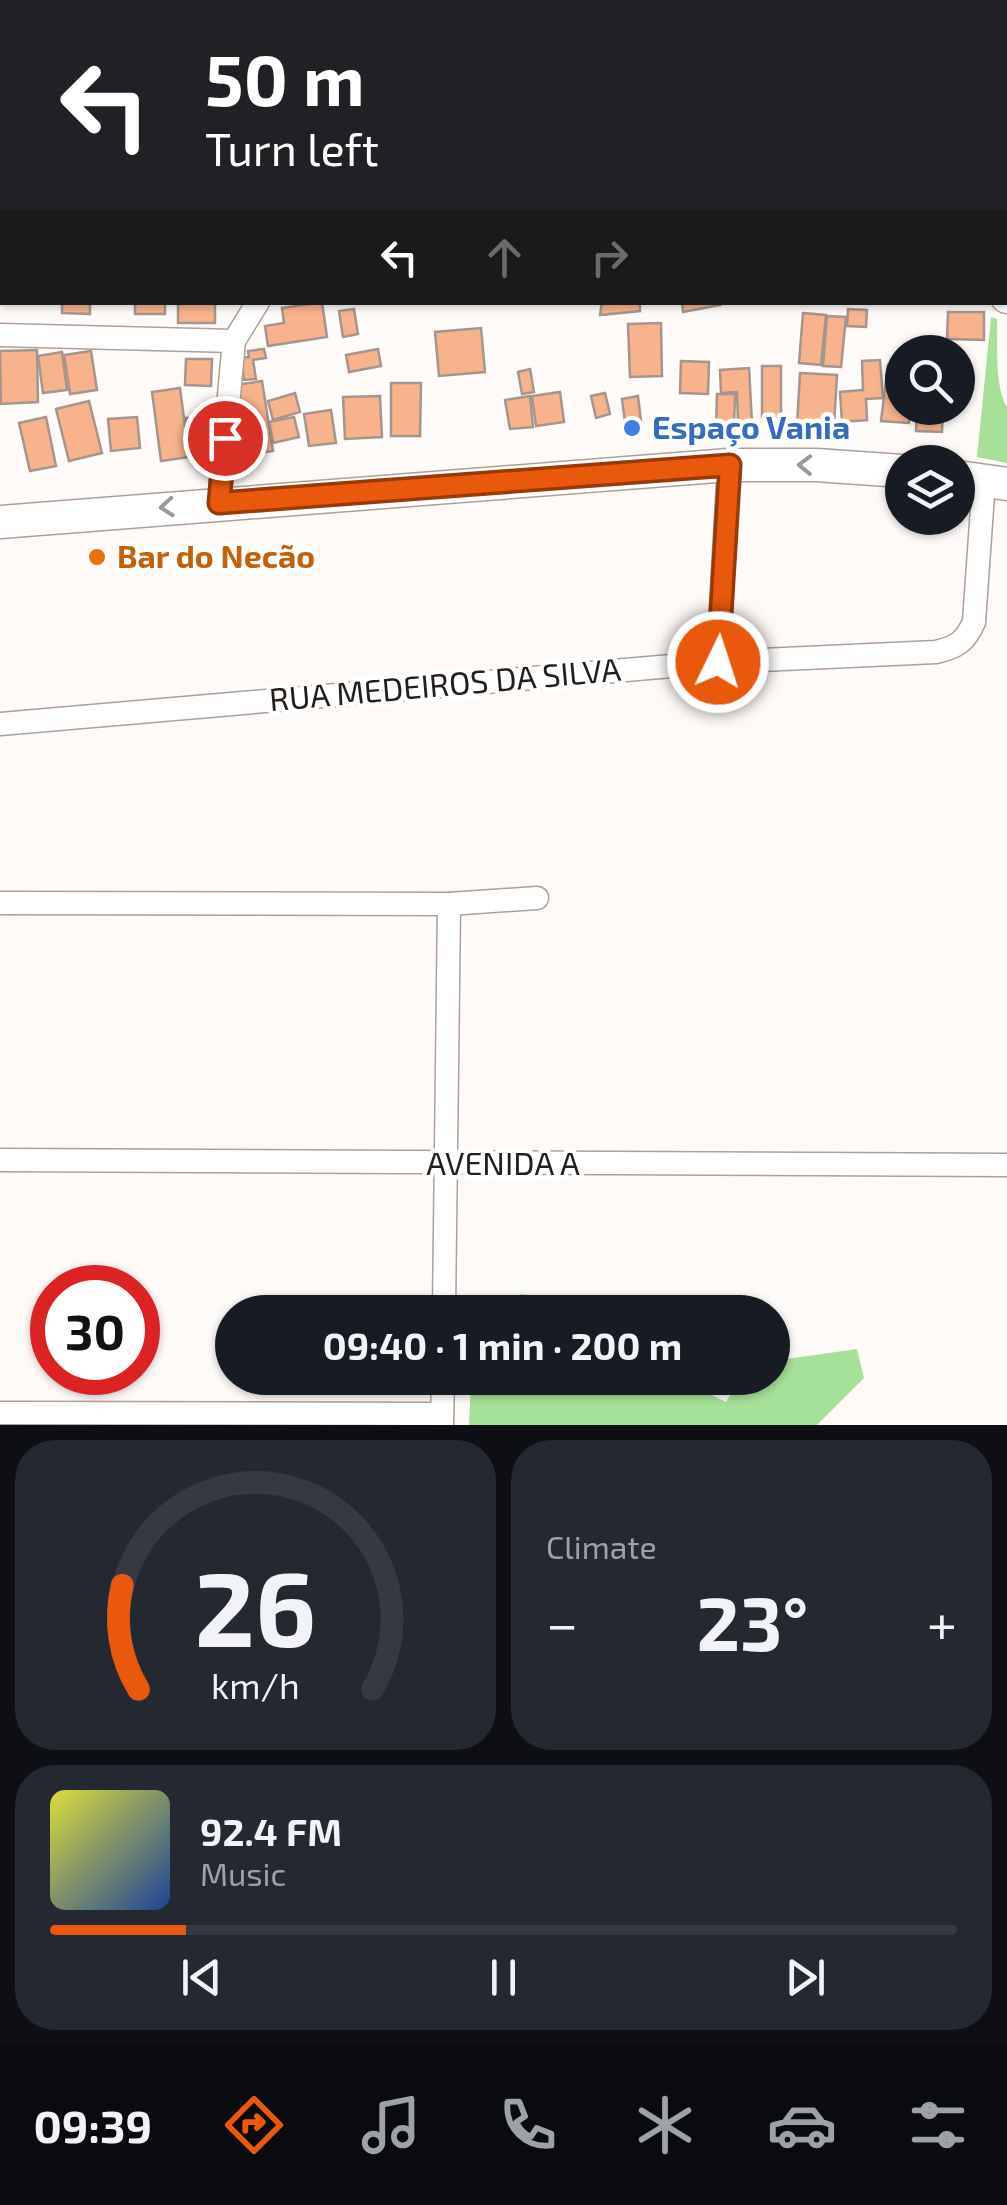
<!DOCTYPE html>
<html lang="en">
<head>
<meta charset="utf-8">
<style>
	:root { --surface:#171b24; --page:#242831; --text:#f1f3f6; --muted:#9ea1a6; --line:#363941; --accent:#ea580c }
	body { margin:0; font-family:"Exo 2",sans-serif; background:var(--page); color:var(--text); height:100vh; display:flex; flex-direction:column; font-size:38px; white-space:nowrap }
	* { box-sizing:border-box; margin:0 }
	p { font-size:32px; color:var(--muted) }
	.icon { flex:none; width:55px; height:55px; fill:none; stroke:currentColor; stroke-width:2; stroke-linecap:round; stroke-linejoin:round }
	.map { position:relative; height:1425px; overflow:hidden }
	.drawer { display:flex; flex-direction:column; gap:15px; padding:15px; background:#0d0f14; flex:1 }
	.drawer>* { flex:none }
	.top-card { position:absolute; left:0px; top:0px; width:1008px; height:305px; box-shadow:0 2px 8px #0004; background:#202124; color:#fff; overflow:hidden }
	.controls { position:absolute; left:885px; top:335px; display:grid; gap:20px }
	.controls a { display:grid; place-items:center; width:90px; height:90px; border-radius:50%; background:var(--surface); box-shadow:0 2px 8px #0004; font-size:50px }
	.speed { position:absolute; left:30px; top:1265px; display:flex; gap:20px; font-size:50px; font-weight:700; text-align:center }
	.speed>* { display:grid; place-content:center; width:130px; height:130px; border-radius:50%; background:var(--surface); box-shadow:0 2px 8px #0004; line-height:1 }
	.speed .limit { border:15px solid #d22; background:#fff; color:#111 }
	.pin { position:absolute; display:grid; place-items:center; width:85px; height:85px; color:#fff; margin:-42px; border:5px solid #fff; border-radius:50%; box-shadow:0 2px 10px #0007 }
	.me { position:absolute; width:110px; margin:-55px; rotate:4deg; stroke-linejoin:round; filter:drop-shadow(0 0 8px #0008) }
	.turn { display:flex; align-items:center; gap:35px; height:210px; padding:0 40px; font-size:45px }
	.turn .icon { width:130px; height:130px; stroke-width:2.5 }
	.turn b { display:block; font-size:70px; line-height:85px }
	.lanes { display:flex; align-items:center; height:95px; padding:0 40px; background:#0003; justify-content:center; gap:50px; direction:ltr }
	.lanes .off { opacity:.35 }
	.big { font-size:75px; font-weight:700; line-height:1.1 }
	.drawer .tile { flex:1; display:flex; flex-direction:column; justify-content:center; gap:15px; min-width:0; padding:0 35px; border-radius:40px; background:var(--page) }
	.drawer .dial { align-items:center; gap:0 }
	.dial svg { height:260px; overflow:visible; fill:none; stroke:var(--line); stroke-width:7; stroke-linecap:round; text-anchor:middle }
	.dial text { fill:var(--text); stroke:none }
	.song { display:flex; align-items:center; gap:30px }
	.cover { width:120px; height:120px; border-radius:15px; background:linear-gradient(135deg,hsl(60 70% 55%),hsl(220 70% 35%)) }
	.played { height:10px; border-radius:5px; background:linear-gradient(90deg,var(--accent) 15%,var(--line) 15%) }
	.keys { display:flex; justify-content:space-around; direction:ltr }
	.heat { display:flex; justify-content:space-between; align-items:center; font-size:55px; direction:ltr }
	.drawer .tiles { flex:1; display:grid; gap:15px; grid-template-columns:1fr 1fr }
	.tile:last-child { grid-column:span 2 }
	.trip { position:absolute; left:215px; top:1295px; width:575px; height:100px; border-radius:50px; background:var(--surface); box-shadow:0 2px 8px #0004; font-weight:700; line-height:100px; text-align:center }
	.tab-bar { display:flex; height:160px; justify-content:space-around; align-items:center; background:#090b0e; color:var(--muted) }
	.tab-bar .icon { width:70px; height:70px }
	.tab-bar .active { color:var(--accent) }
	.tab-bar b { font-size:45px; color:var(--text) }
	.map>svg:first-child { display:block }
	.green { fill:#a5e197 }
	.building { fill:#f8b38b; stroke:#a5958c; stroke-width:2.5 }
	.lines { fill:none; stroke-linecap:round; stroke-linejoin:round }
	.street-casing { stroke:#af9f96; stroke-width:25 }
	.secondary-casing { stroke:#af9f96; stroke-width:35 }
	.street { stroke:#fff; stroke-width:22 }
	.secondary { stroke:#fff; stroke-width:32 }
	.oneway { stroke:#9c9a98 }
	.route-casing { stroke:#983908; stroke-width:25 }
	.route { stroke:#ea580c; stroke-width:18 }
	.shop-dot { fill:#3f7fe0; stroke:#fff; stroke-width:4 }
	.food-dot { fill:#e8710a; stroke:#fff; stroke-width:4 }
	.labels { text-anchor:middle; stroke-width:9; stroke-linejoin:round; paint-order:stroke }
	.shop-label { font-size:32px; font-weight:bold; fill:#366cbe; stroke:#fff; text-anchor:start }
	.food-label { font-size:32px; font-weight:bold; fill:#c56008; stroke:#fff; text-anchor:start }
	.street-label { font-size:32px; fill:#241e1b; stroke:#fff }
</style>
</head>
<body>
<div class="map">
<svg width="1007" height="1425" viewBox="0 0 1007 1425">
	<rect width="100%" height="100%" fill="#fefaf8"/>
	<g class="green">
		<path d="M991,317L997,319C998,345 994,385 1007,407V463L977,457Z"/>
		<path d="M521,1294L570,1299L575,1312H491Z"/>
		<path d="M857,1349L864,1378L817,1425H469L471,1378H678L726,1402L741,1378H772L773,1361Z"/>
	</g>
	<g class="building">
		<rect x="0" y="161" width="2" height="65"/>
		<path d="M62,302H90V314L62,313Z"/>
		<rect x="135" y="302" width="30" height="12"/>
		<rect x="178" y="302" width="37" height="21"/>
		<path d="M322,302L327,337L268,346L265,326L284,323L282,308Z"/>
		<path d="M602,302H640V311L600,315Z"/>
		<path d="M682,302H719L720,305L683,312Z"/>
		<path d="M354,309L358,334L343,337L339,311Z"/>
		<path d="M848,309L867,310L866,327L847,326Z"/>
		<path d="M948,312H984V340L947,339Z"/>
		<path d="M803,313L826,315L821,365L799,363Z"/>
		<path d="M827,316L846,317L841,367L823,366Z"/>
		<path d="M661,323L662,376L630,377L628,324Z"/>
		<path d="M481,328L485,372L439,376L435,332Z"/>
		<path d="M264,349L266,358L253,360L256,379L244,380L241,358L249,357L248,351Z"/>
		<path d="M378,349L381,366L349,372L346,355Z"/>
		<path d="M37,350L38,402L1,404L0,351Z"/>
		<path d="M91,351L97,390L70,394L64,355Z"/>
		<path d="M62,352L67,390L43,393L38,356Z"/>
		<path d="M186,359H212L211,386L185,385Z"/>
		<path d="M880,360L883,398L866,399L867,420L842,422L840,392L863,390L862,361Z"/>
		<path d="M681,361L709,362L708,394L680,393Z"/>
		<path d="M888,365L902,366V408H911L909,423L881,421Z"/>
		<path d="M762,366H781V418L762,417Z"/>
		<path d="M749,368L752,423L738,424L737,392L721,393L720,370Z"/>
		<path d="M530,369L534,392L522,394L518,372Z"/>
		<path d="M800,373L837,375L834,426L797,425Z"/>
		<path d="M262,381L273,451L247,455L236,385Z"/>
		<path d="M391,383H421L420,436H391Z"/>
		<path d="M180,388L189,457L161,461L152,392Z"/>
		<path d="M560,392L564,422L536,426L532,396Z"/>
		<path d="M295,393L300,412L273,420L268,401Z"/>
		<path d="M605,393L610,414L596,418L591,396Z"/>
		<path d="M717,394H735L734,428L716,427Z"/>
		<path d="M380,396L382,437L345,439L343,397Z"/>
		<path d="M530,396L533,427L510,429L505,400Z"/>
		<path d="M638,396L641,421L625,423L622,399Z"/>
		<path d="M89,401L102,453L69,461L56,409Z"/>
		<path d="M917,408H943L942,432L916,431Z"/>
		<path d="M331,410L336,443L309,446L304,414Z"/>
		<path d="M209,416L213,457L190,459L186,418Z"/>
		<path d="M46,417L56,466L30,471L19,423Z"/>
		<path d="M137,417L140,448L111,451L108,419Z"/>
		<path d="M294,417L299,437L273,443L269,422Z"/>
	</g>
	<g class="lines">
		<defs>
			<g id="street">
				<path d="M288,2V0"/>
				<path d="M0,135H2"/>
				<path d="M0,335L234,341"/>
				<path d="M219,503L234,341L258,302"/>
				<path d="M718,662L729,465"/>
				<path d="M0,724L718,662L936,652C957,647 965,642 974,622L984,480"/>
				<path d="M0,903L449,904L537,898"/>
				<path d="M0,1160L1007,1165"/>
				<path d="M444,1312L449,904"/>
				<path d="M0,1413L442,1414"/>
				<path d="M442,1425L443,1378"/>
			</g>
			<g id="secondary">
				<path d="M648,0L652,2"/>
				<path d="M711,0L715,2"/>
				<path d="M1005,226L1007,228"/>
				<path d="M1005,292L1007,297"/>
				<path d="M958,477L1007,484"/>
				<path d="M0,522L729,465H816L902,471"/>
			</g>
		</defs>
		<use href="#street" class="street-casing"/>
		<use href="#secondary" class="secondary-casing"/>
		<use href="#street" class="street"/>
		<use href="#secondary" class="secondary"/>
	</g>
	<defs><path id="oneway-chevron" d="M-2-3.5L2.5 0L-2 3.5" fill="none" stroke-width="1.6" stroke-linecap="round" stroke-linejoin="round" transform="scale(2.5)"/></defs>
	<g class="oneway">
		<use href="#oneway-chevron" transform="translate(805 465) rotate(-179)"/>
		<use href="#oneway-chevron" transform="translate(167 507) rotate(175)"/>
	</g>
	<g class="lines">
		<defs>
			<path id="route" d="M225,438L219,503L730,465L718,662"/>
		</defs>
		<use href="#route" class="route-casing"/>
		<use href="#route" class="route"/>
	</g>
	<circle class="shop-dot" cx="632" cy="428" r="10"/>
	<circle class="food-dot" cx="97" cy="557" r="10"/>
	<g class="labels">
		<g class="shop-label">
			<text x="652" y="439">Espaço Vania</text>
		</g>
		<g class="food-label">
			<text x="117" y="568">Bar do Necão</text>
		</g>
		<g class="street-label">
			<text transform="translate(445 685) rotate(-5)" y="11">RUA MEDEIROS DA SILVA</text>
			<text x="503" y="1175">AVENIDA A</text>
		</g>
	</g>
</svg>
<div class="controls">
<a><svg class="icon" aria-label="search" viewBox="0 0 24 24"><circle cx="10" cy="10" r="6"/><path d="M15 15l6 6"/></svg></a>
<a><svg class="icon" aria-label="layers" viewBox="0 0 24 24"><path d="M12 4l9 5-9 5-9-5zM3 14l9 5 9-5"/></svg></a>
</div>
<div class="speed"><div class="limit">30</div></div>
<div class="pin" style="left:225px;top:438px;background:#d93025"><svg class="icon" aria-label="arrive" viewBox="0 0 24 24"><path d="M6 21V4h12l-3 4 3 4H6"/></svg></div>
<svg class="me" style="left:718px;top:662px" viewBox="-20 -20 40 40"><circle r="17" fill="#ea580c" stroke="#fff" stroke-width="3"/><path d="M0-11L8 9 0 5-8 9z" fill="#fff"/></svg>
<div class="trip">09:40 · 1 min · 200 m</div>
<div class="top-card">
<div class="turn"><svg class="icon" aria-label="left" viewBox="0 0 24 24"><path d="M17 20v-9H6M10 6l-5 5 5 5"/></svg><div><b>50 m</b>Turn left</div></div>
<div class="lanes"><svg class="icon" aria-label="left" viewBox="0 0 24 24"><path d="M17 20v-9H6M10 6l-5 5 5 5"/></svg><svg class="icon off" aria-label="ahead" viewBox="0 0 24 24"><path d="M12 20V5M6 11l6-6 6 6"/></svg><svg class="icon off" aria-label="right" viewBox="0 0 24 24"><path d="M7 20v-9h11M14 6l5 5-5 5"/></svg></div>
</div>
</div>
<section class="drawer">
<div class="tiles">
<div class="tile dial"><svg viewBox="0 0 100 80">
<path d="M14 69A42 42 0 1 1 86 69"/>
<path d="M14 69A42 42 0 0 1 9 37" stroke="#ea580c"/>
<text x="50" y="56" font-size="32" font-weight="700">26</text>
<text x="50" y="72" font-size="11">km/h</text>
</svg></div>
<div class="tile"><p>Climate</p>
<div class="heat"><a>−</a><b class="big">23°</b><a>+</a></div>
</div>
<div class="tile">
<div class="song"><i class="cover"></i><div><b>92.4 FM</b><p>Music</p></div></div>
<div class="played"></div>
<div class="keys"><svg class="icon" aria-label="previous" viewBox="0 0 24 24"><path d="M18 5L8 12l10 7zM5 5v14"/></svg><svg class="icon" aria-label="pause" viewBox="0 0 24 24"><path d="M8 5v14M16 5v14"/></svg><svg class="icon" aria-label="next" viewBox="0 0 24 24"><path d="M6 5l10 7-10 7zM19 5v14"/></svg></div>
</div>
</div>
</section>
<nav class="tab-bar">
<b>09:39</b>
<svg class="icon active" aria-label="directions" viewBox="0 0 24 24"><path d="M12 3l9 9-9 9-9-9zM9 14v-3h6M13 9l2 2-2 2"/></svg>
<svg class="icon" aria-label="music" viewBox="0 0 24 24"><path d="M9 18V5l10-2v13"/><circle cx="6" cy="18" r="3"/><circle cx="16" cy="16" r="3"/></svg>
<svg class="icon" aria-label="phone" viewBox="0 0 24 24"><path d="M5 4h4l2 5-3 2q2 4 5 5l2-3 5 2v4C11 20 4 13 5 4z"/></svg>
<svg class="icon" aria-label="climate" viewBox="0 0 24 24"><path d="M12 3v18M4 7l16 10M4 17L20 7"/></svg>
<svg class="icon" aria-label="car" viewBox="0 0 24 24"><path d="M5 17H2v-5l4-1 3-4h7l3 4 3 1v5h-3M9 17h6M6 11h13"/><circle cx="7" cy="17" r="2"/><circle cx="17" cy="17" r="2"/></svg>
<svg class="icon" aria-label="filters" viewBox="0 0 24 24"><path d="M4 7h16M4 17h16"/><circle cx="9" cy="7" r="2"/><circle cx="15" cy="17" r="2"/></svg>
</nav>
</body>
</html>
